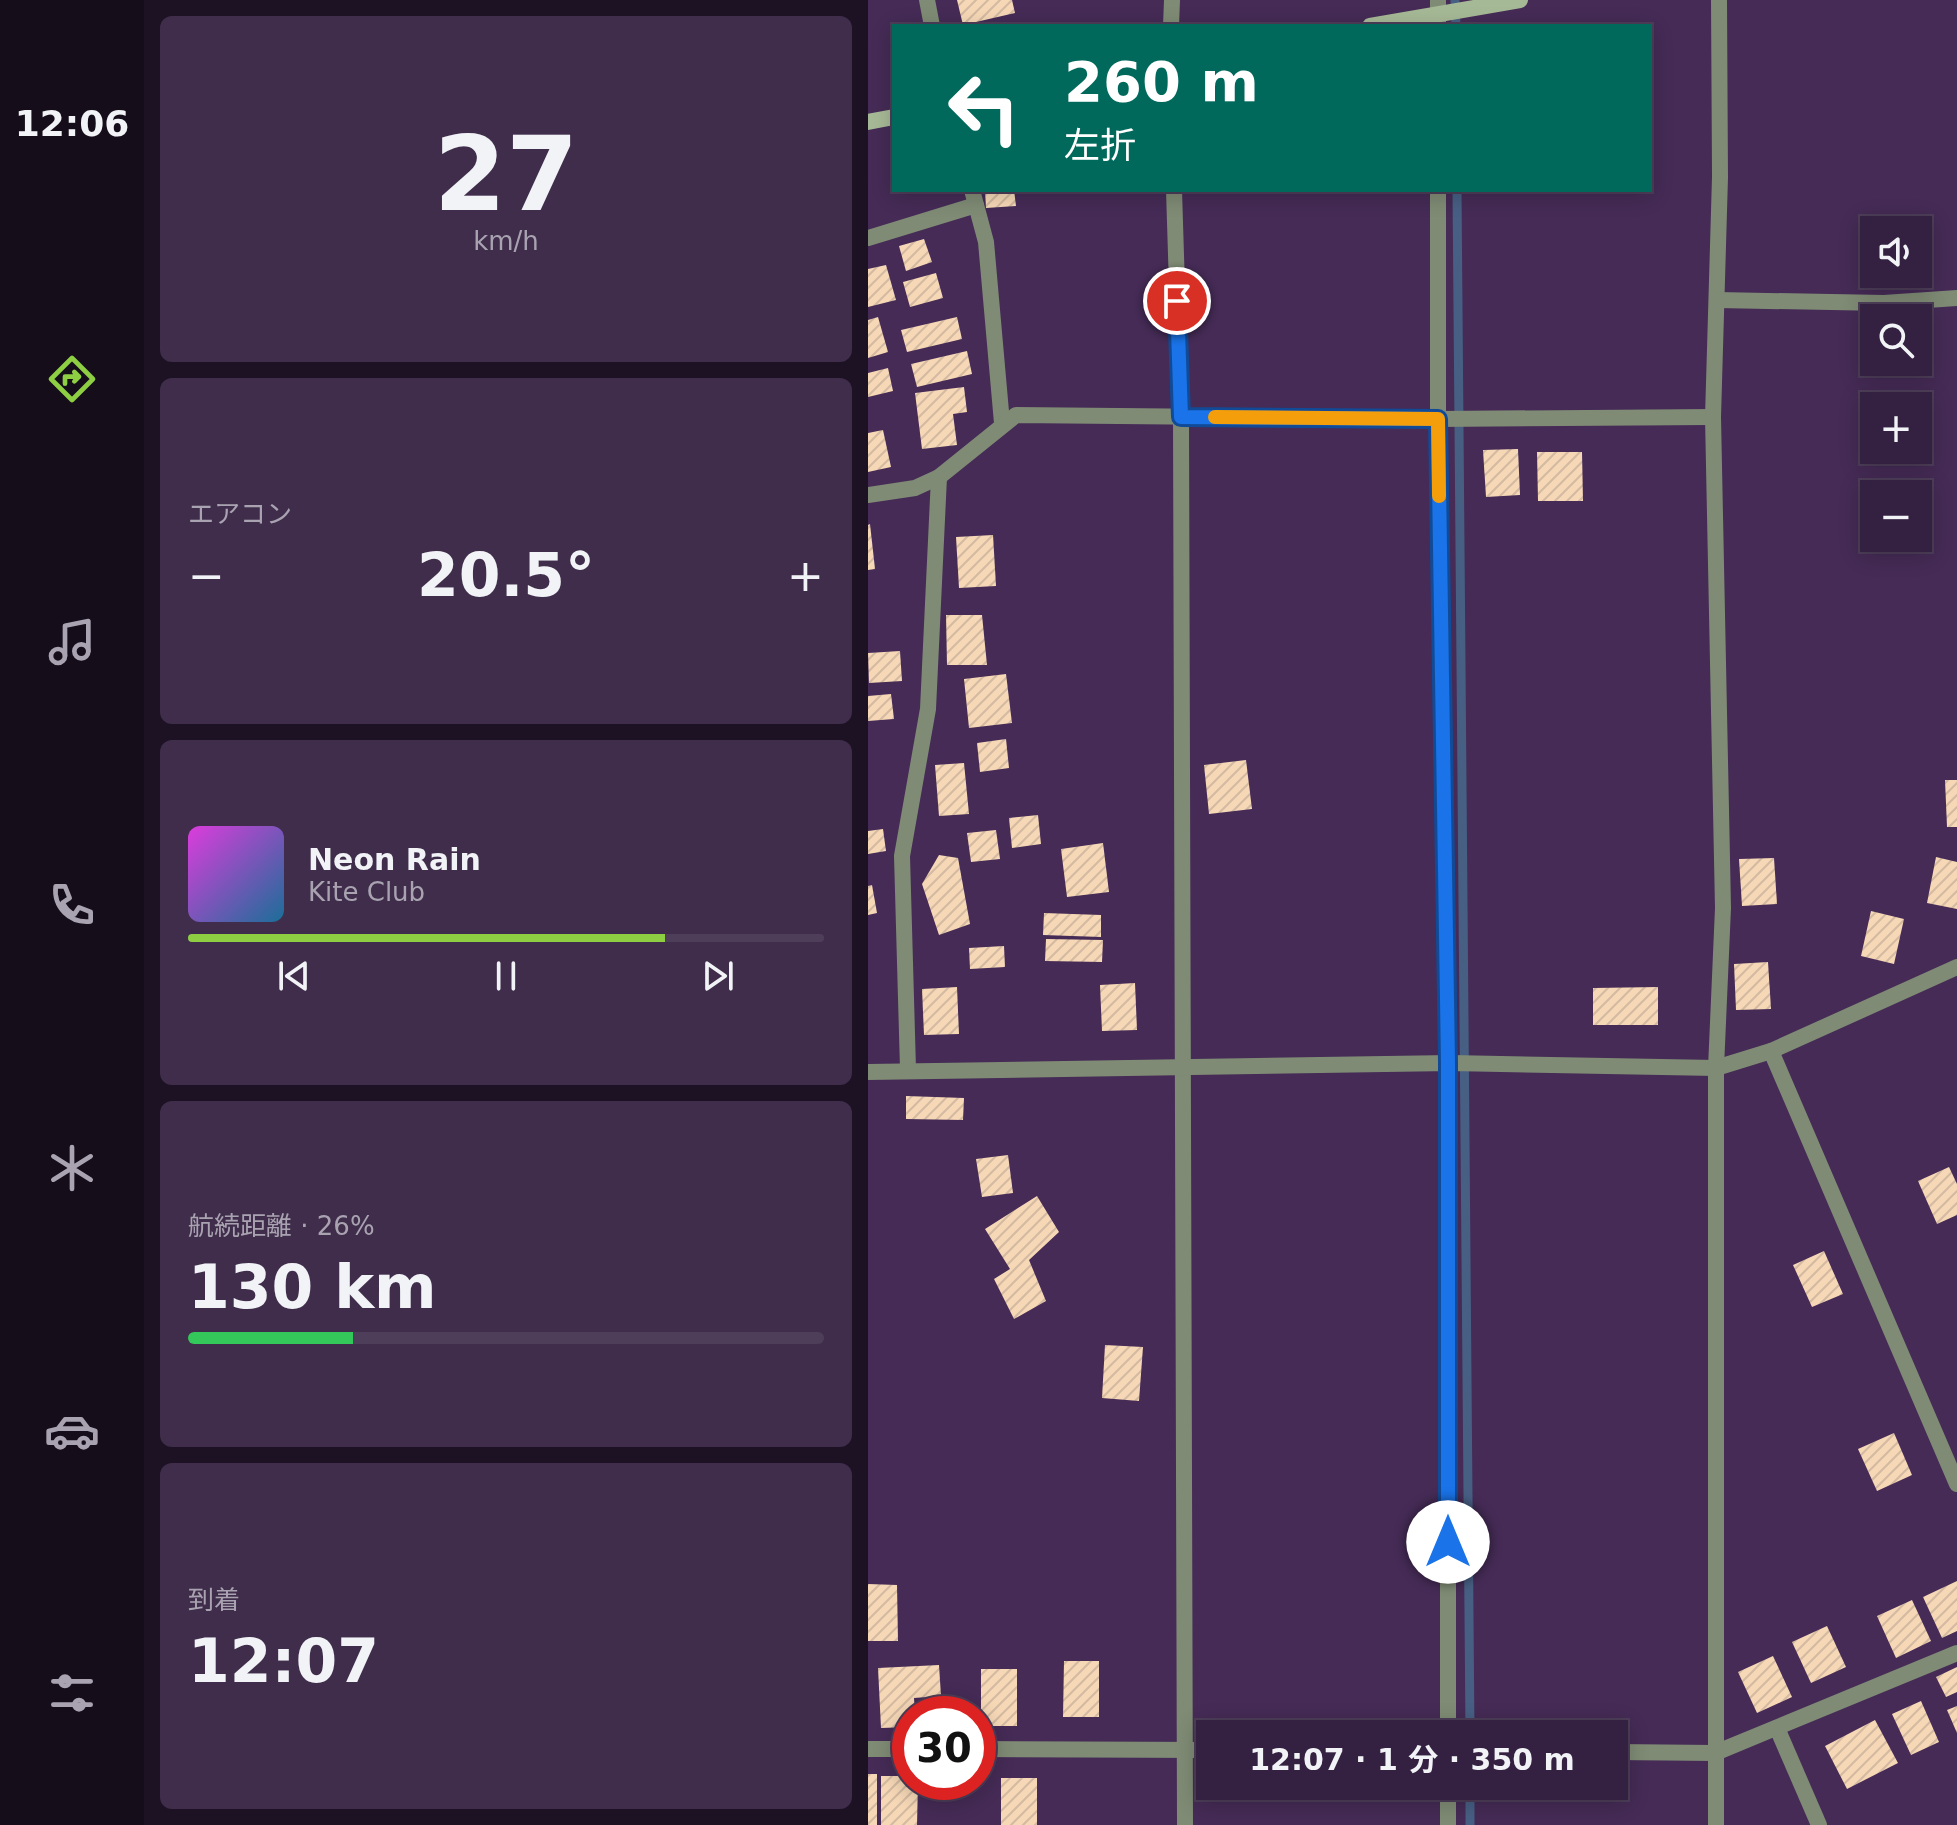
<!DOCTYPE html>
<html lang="ja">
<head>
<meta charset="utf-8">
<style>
	:root { --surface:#342040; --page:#3f2d4b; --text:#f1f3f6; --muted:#a9a3b1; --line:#4e3e59; --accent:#8ece43 }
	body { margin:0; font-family:"DejaVu Sans","Noto Sans JP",sans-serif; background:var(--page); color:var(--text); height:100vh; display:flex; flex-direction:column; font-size:30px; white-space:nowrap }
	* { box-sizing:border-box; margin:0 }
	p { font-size:26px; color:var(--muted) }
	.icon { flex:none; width:44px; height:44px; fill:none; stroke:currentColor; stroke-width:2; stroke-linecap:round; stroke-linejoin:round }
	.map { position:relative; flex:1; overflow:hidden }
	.sheet { display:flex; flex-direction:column; gap:16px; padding:16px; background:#1d1223; width:724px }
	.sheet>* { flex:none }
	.hud { position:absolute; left:24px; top:24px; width:760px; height:168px; border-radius:0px; box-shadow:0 4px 20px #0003,0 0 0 2px var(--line); background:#00695c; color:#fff; overflow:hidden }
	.tools { position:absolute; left:992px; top:216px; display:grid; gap:16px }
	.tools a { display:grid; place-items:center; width:72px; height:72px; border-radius:0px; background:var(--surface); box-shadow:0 4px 20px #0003,0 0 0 2px var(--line); font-size:40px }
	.speed { position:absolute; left:24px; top:1696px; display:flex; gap:16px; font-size:40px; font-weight:700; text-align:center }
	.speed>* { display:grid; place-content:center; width:104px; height:104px; border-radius:50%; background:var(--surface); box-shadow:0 4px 20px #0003,0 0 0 2px var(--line); line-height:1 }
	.speed .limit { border:12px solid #d22; background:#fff; color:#111 }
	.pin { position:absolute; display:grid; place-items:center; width:68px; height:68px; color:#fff; margin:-34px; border:4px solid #fff; border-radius:50%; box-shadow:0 2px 8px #0007 }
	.me { position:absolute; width:88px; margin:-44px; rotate:0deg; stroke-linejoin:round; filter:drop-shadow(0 0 6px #0008) }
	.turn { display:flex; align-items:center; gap:28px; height:168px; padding:0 40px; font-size:36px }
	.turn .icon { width:104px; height:104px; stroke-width:2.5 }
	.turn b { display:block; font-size:56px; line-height:68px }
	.big { font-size:60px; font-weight:700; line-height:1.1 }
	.sheet .tile { flex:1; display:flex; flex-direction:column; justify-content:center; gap:12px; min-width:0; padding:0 28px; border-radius:12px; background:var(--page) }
	.sheet .dial { align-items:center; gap:0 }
	.dial b { font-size:104px; line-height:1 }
	.song { display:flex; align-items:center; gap:24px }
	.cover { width:96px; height:96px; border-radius:12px; background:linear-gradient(135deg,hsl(300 70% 55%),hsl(200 70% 35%)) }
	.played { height:8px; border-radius:4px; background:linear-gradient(90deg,var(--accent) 75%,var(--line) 75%) }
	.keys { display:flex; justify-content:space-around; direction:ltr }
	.heat { display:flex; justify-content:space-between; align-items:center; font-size:44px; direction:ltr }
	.charge { height:12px; border-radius:6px; background:linear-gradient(90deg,#34c759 26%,var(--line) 0) }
	.trip { position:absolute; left:328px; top:1720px; width:432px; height:80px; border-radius:0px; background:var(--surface); box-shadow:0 4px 20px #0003,0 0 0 2px var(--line); font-weight:700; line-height:80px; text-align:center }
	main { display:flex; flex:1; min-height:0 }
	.dock { display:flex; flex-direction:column; width:144px; justify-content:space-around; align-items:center; background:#150d1a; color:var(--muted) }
	.dock .icon { width:56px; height:56px }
	.dock .current { color:var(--accent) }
	.dock b { font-size:36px; color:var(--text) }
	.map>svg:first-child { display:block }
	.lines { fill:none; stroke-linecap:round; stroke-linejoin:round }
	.stream { stroke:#475f83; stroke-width:9 }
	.building { fill:url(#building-hatch) }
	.street { stroke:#7f8b75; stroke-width:16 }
	.secondary { stroke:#a6b996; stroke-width:16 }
	.route-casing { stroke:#114b97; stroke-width:20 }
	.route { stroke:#1a73e8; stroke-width:14 }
	.slow { stroke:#f59e0b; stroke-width:14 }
</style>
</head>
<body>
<main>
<nav class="dock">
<b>12:06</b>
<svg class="icon current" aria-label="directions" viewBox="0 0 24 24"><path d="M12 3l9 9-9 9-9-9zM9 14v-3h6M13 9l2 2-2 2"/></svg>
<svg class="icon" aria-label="music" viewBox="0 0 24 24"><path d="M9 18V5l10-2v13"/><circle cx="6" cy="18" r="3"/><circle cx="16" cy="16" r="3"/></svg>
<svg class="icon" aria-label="phone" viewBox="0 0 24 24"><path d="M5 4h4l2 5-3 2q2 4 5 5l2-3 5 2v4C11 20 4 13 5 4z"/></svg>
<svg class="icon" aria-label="climate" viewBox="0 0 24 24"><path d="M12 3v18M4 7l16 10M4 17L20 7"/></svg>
<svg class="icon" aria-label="car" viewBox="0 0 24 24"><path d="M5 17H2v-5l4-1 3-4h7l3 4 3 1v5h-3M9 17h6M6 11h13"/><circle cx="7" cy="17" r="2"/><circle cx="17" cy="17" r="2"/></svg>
<svg class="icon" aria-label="filters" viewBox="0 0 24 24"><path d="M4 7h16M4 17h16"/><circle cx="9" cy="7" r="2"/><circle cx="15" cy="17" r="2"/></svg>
</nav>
<section class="sheet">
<div class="tile dial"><b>27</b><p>km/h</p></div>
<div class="tile"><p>エアコン</p>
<div class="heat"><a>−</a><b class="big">20.5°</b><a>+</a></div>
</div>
<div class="tile">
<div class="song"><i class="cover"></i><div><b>Neon Rain</b><p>Kite Club</p></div></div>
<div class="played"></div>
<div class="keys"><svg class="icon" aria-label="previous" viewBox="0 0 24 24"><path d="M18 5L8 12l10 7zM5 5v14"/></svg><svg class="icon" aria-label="pause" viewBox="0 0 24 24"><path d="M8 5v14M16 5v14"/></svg><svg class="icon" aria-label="next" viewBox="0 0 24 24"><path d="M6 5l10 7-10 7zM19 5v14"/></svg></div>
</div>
<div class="tile"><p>航続距離 · 26%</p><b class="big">130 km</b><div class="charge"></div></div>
<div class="tile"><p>到着</p><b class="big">12:07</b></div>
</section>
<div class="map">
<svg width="1089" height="1825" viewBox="0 0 1089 1825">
	<defs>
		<pattern id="building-hatch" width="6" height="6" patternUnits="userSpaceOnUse" patternTransform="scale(2)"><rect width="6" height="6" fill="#f6d8b6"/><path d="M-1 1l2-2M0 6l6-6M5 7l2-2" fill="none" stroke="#d3baa1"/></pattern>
	</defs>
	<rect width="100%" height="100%" fill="#452b56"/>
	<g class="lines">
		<g class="stream">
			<path d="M587,0L588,26"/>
			<path d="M589,190L602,1734"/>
			<path d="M602,1786V1825"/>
		</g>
	</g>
	<g class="building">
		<path d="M89,0H144L147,13L95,25Z"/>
		<path d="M117,190H146L148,206L118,208Z"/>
		<path d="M56,239L64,262L38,271L31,246Z"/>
		<path d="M18,265L28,300L0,307V269Z"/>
		<path d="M68,273L75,298L42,307L35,282Z"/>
		<path d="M10,317L20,352L0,358V320Z"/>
		<path d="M89,317L94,339L39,352L33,330Z"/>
		<path d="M99,351L104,374L49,387L43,364Z"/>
		<path d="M20,368L25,391L0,397V373Z"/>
		<path d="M96,387L99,412L85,414L89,445L54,449L47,393Z"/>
		<path d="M15,430L23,467L0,472V433Z"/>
		<path d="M650,449L652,495L618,497L615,450Z"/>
		<path d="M669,452H714L715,501H670Z"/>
		<path d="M2,524L7,569L0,570V525Z"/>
		<path d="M125,535L128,586L91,588L88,537Z"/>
		<path d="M78,615H114L119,665H79Z"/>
		<path d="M32,651L34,681L1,683L0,653Z"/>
		<path d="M138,674L144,723L101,728L96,679Z"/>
		<path d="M23,694L26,719L0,721V696Z"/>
		<path d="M138,739L141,768L112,772L109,743Z"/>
		<path d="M378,760L384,809L341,814L336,765Z"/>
		<path d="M96,763L101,814L71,816L67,765Z"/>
		<path d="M1077,780H1089V827H1079Z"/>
		<path d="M170,815L173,844L144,848L141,818Z"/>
		<path d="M15,829L18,851L0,854V831Z"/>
		<path d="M128,830L132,859L103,862L99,833Z"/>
		<path d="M235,843L241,892L199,897L193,849Z"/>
		<path d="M71,855L90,858L102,924L71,935L54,884Z"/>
		<path d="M1068,857L1089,862V909L1059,903Z"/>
		<path d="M906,858L909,904L874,906L871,859Z"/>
		<path d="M4,885L9,913L0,915V886Z"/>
		<path d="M1003,911L1036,919L1026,964L993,956Z"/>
		<path d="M176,913L233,915V937L175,935Z"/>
		<path d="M178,939L235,940L234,962L177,961Z"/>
		<path d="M136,946L137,967L102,969L101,948Z"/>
		<path d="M900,962L903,1009L868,1010L866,964Z"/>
		<path d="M267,983L269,1030L234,1031L232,985Z"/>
		<path d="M89,987L91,1034L56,1035L54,989Z"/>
		<path d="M790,987V1025H725V988Z"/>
		<path d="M38,1096L96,1098L95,1120L38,1119Z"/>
		<path d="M140,1155L145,1193L114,1197L108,1159Z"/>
		<path d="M1081,1167L1089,1184V1215L1069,1224L1050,1181Z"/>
		<path d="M169,1196L191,1232L161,1260L178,1301L146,1319L126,1279L142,1269L117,1229Z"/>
		<path d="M956,1251L975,1294L944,1307L925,1265Z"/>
		<path d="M237,1345L275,1347L271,1401L234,1398Z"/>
		<path d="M1026,1433L1044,1475L1009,1491L990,1449Z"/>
		<path d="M1089,1581V1631L1074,1638L1055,1597Z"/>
		<path d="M0,1584L29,1585L30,1641H0Z"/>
		<path d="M1044,1600L1063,1641L1028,1658L1009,1616Z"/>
		<path d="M959,1626L978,1667L943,1683L924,1642Z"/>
		<path d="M905,1656L924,1697L889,1713L870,1672Z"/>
		<path d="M196,1661H231V1717H195Z"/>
		<path d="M71,1665L73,1696L46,1698L47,1714H42V1727L13,1728L10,1668Z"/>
		<path d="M1089,1667V1692L1078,1697L1068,1677Z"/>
		<rect x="113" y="1669" width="36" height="57"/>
		<path d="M1053,1701L1071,1742L1043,1755L1024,1714Z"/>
		<path d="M1089,1706V1733L1079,1710Z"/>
		<path d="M1007,1720L1030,1763L979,1789L957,1746Z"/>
		<rect x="0" y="1774" width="9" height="51"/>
		<path d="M13,1776H42V1782H50L49,1825H13Z"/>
		<rect x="133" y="1778" width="36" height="47"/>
	</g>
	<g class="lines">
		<g class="street">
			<path d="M59,0L64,26"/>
			<path d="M303,26L304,0"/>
			<path d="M570,26V0"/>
			<path d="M104,190L118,242L134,423"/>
			<path d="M306,190L313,417L317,1825"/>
			<path d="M570,190V419L580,1063V1734"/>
			<path d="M0,238L108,205"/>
			<path d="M849,300L1016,303L1089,298"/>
			<path d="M0,495L47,488L71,477L148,415L570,419L845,417"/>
			<path d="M903,1051L1089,1484"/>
			<path d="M40,1069L34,856L60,709L71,477"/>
			<path d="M0,1072L583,1063L848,1068L903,1051L1089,967"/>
			<path d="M909,1728L951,1825"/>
			<path d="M0,1749H42"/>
			<path d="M110,1749L342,1750"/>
			<path d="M746,1752L847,1753L1089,1653"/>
			<path d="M580,1786V1825"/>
			<path d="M848,1825V1068L855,908L845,417L852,177L851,0"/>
		</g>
		<g class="secondary">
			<path d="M502,26L652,0"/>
			<path d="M0,122L26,117"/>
		</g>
	</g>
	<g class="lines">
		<defs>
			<path id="route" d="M309,301L313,417L570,419L580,1063V1542"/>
		</defs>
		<use href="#route" class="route-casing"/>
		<use href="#route" class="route"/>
		<path class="slow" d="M347,417L570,419L571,496"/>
	</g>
</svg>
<div class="tools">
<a><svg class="icon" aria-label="sound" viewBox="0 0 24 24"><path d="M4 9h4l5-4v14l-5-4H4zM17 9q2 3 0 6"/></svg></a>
<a><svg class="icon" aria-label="search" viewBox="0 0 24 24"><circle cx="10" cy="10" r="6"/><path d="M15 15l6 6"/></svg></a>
<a>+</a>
<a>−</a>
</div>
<div class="speed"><div class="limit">30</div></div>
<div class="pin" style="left:309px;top:301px;background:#d93025"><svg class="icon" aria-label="arrive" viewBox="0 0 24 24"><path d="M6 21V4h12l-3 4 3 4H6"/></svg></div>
<svg class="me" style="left:580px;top:1542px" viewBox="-20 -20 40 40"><circle r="19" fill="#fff"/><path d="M0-13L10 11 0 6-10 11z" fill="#1a73e8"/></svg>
<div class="trip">12:07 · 1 分 · 350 m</div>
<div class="hud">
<div class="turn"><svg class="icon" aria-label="left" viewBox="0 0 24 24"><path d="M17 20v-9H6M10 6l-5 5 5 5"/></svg><div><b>260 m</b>左折</div></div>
</div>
</div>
</main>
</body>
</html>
